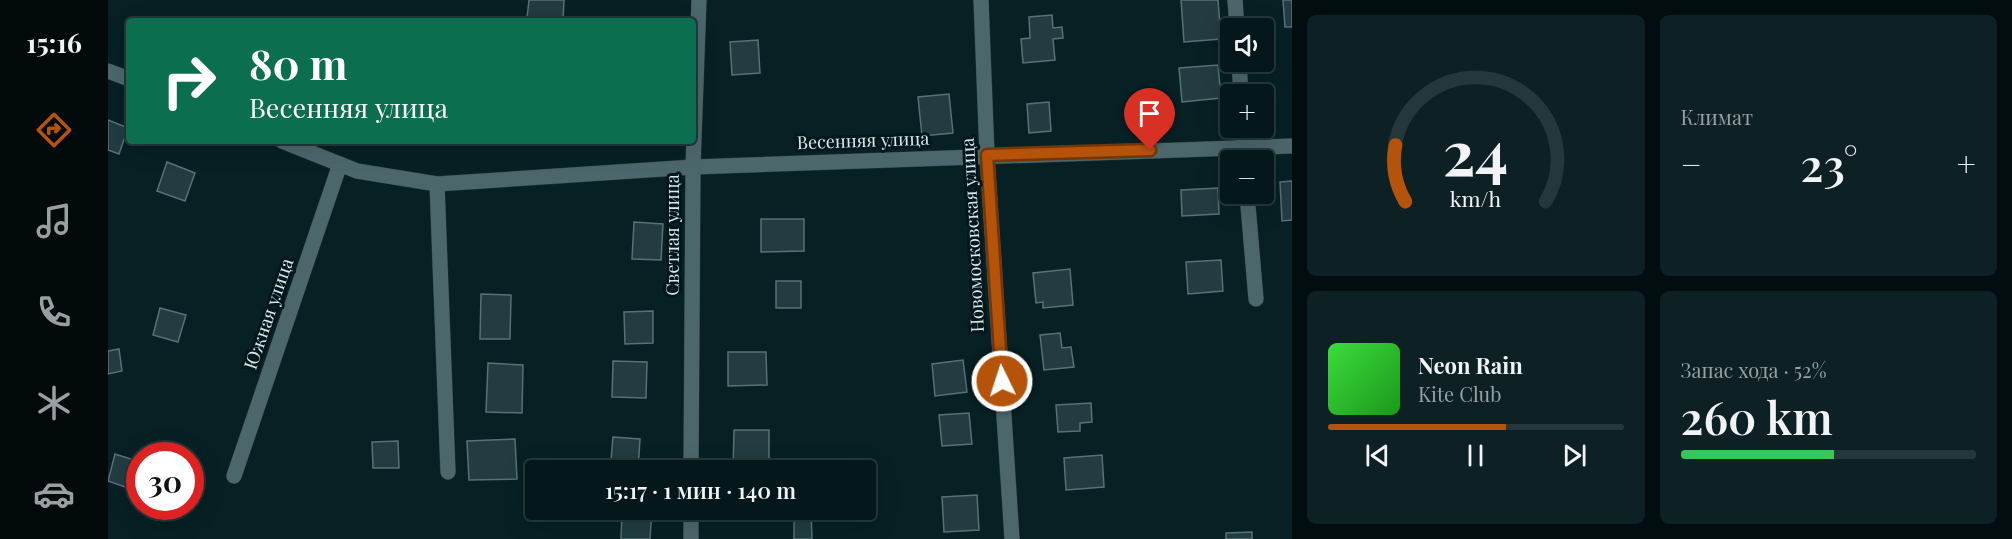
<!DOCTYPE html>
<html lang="ru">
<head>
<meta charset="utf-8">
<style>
	:root { --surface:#04181b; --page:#0d2124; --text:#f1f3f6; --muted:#97a0a3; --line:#25373a; --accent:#b45309 }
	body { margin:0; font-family:"Playfair Display",serif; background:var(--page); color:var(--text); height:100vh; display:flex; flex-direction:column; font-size:22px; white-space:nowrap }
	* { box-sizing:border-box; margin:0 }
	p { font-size:20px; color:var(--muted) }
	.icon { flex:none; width:33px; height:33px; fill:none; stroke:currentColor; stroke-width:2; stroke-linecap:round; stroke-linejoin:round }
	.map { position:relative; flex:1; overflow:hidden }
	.sheet { display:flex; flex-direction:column; gap:15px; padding:15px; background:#020d0f; width:720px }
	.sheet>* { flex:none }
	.hud { position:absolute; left:18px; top:18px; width:570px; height:126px; border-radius:6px; box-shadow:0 6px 24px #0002,0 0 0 2px var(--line); background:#0b6e4f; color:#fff; overflow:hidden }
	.fabs { position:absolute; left:1112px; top:18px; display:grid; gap:12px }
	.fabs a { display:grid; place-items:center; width:54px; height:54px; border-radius:6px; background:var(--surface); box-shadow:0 6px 24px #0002,0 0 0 2px var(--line); font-size:30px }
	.speed { position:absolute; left:18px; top:442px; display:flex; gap:12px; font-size:30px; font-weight:700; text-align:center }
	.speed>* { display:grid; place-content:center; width:78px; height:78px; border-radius:50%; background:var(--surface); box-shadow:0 6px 24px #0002,0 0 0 2px var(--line); line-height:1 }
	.speed .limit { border:9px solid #d22; background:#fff; color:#111 }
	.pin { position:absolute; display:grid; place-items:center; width:51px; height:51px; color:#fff; margin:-62px -26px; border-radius:50% 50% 50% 0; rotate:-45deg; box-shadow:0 0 6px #0007 }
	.pin .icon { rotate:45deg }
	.me { position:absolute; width:66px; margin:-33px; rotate:356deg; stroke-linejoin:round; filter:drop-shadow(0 0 4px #0008) }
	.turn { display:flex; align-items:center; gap:21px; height:126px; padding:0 24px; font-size:27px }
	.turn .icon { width:78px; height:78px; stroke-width:2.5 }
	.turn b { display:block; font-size:42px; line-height:51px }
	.big { font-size:45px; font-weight:600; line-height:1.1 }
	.sheet .tile { flex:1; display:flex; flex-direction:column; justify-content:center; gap:9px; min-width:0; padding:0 21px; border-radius:9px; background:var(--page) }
	.sheet .dial { align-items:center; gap:0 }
	.dial svg { height:156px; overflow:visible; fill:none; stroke:var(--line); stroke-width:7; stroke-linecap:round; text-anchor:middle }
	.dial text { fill:var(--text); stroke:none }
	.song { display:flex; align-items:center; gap:18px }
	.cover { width:72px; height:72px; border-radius:9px; background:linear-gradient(135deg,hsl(120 70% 55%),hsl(120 70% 35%)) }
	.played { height:6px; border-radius:3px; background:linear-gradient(90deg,var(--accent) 60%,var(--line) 60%) }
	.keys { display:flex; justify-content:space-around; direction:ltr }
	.heat { display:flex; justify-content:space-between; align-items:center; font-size:33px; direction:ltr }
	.charge { height:9px; border-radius:4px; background:linear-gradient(90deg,#34c759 52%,var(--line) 0) }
	.sheet .tiles { flex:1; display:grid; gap:15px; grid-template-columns:repeat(2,1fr) }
	.trip { position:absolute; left:417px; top:460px; width:351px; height:60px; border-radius:6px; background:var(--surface); box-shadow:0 6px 24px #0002,0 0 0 2px var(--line); font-weight:600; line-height:60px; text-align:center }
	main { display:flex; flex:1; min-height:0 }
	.tabs { display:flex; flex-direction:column; width:108px; justify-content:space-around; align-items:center; background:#020a0b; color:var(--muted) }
	.tabs .icon { width:42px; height:42px }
	.tabs .on { color:var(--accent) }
	.tabs b { font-size:27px; color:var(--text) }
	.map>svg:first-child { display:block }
	.building { fill:#223c41; stroke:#577277; stroke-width:1.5 }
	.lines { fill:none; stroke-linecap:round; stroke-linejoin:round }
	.minor-casing { stroke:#2b3639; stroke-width:16 }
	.minor { stroke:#4c676c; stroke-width:15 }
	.route-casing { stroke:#753606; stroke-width:15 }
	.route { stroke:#b45309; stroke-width:10 }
	.labels { text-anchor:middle; stroke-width:6; stroke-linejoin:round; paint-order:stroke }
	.street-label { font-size:18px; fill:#d9e8eb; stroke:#00171b }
</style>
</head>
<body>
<main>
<nav class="tabs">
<b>15:16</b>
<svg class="icon on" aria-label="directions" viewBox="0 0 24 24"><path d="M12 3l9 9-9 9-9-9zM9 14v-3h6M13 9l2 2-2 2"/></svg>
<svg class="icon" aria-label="music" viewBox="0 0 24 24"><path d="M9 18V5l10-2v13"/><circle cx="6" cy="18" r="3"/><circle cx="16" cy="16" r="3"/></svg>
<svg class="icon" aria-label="phone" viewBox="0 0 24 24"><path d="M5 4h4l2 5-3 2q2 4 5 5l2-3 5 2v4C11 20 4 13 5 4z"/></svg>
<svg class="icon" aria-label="climate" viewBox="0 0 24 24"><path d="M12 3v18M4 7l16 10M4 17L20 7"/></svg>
<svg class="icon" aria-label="car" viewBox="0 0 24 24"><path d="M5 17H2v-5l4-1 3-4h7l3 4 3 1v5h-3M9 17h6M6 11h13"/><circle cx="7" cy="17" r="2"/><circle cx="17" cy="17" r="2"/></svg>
</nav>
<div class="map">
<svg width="1184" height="539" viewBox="0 0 1184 539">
	<rect width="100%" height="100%" fill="#062024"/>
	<g class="building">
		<path d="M421,0H456L455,21L419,18Z"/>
		<path d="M1073,0H1110L1113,39L1076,42Z"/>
		<path d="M1175,0H1184V27H1177Z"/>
		<path d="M944,15L945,28L954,27L955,38L945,39L947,60L915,63L913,39L922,38L921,17Z"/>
		<path d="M650,40L652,73L624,75L622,42Z"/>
		<path d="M1110,65L1113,98L1074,102L1071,68Z"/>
		<path d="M841,94L845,133L814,136L810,97Z"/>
		<path d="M941,102L943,131L921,133L919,104Z"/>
		<path d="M0,120L20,128L11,154L0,150Z"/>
		<path d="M59,162L87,173L77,201L49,191Z"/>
		<path d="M1184,181V220L1174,221L1172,182Z"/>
		<path d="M1110,188L1111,214L1074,216L1073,190Z"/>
		<path d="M653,219H696V251L653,252Z"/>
		<path d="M526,222L555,224L553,260L524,259Z"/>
		<path d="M1113,260L1115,291L1080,294L1078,262Z"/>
		<path d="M962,269L965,305L935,308V302L928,303L925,273Z"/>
		<rect x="668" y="281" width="25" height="27"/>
		<path d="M373,294L403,295L402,339H372Z"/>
		<path d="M52,308L78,315L70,342L45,335Z"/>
		<path d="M545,311V343L517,344L516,312Z"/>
		<path d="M952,333L954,348L963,347L966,367L936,370L932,335Z"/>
		<path d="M11,349L14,371L0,374V351Z"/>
		<path d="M620,352H658L659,385L620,386Z"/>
		<path d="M855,360L859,392L827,396L824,364Z"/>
		<path d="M505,361L539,362L538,398L504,397Z"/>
		<path d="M380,363L415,365L414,413L378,412Z"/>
		<path d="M983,403L984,422L972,423V431L950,432L948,405Z"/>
		<path d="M861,413L864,444L834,446L831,415Z"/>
		<path d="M626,430H661V471H625Z"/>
		<path d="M505,437L532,439L530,471H502Z"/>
		<path d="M407,439L409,479L361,480L359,441Z"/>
		<path d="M290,441L291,468H265L264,442Z"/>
		<path d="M7,454L29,461L20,488L0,481Z"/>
		<path d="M994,455L996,487L958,490L956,458Z"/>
		<path d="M869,495L871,530L836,532L834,497Z"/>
		<path d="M514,510H544L542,539H513Z"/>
		<path d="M686,510H703L704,539H686Z"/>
		<path d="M1144,532V539H1118V533Z"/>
	</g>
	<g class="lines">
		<defs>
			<g id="minor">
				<path d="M873,0L879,155L904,539"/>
				<path d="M1127,0L1129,28"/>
				<path d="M1131,62L1133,94"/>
				<path d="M0,71L21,79"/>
				<path d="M1134,128L1137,160"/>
				<path d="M174,141L249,171L329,184L585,167L1184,146"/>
				<path d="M329,184L340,472"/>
				<path d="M1139,194L1148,299"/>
				<path d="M583,471L585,167L591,0"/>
				<path d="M126,476L232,164"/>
				<path d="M583,539V510"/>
			</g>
		</defs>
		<use href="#minor" class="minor-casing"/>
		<use href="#minor" class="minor"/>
	</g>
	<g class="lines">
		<defs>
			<path id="route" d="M894,381L879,155L1042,150"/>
		</defs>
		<use href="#route" class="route-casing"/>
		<use href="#route" class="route"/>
	</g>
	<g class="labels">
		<g class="street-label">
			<text transform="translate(755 141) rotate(-2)" y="6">Весенняя улица</text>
			<text transform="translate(565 235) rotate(-90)" y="6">Светлая улица</text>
			<text transform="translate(865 235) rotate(-93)" y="6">Новомосковская улица</text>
			<text transform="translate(161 314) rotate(-71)" y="6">Южная улица</text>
		</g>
	</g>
</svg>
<div class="fabs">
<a><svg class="icon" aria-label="sound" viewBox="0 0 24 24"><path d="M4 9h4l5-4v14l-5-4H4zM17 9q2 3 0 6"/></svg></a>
<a>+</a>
<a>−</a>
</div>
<div class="speed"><div class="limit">30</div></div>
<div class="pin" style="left:1042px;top:150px;background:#d93025"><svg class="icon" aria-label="arrive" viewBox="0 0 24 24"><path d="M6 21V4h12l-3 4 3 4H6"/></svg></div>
<svg class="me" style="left:894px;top:381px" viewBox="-20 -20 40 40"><circle r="17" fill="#b45309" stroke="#fff" stroke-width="3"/><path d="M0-11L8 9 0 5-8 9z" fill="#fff"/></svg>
<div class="trip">15:17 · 1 мин · 140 m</div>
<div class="hud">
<div class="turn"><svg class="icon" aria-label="right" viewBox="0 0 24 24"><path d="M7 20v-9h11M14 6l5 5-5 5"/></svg><div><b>80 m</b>Весенняя улица</div></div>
</div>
</div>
<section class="sheet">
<div class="tiles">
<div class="tile dial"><svg viewBox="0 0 100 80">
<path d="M14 69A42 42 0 1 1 86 69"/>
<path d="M14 69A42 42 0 0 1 9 40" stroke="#b45309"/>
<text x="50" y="56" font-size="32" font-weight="700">24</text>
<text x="50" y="72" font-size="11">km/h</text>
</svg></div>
<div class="tile"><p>Климат</p>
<div class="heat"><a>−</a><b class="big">23°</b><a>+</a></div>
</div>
<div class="tile">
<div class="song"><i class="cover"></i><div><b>Neon Rain</b><p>Kite Club</p></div></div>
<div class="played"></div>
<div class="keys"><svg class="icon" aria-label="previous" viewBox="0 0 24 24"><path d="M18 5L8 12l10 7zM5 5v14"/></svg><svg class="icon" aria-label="pause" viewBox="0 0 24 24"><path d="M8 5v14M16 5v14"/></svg><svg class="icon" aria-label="next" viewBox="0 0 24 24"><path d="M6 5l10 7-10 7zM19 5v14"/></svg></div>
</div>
<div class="tile"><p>Запас хода · 52%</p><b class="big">260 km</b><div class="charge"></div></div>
</div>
</section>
</main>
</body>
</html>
